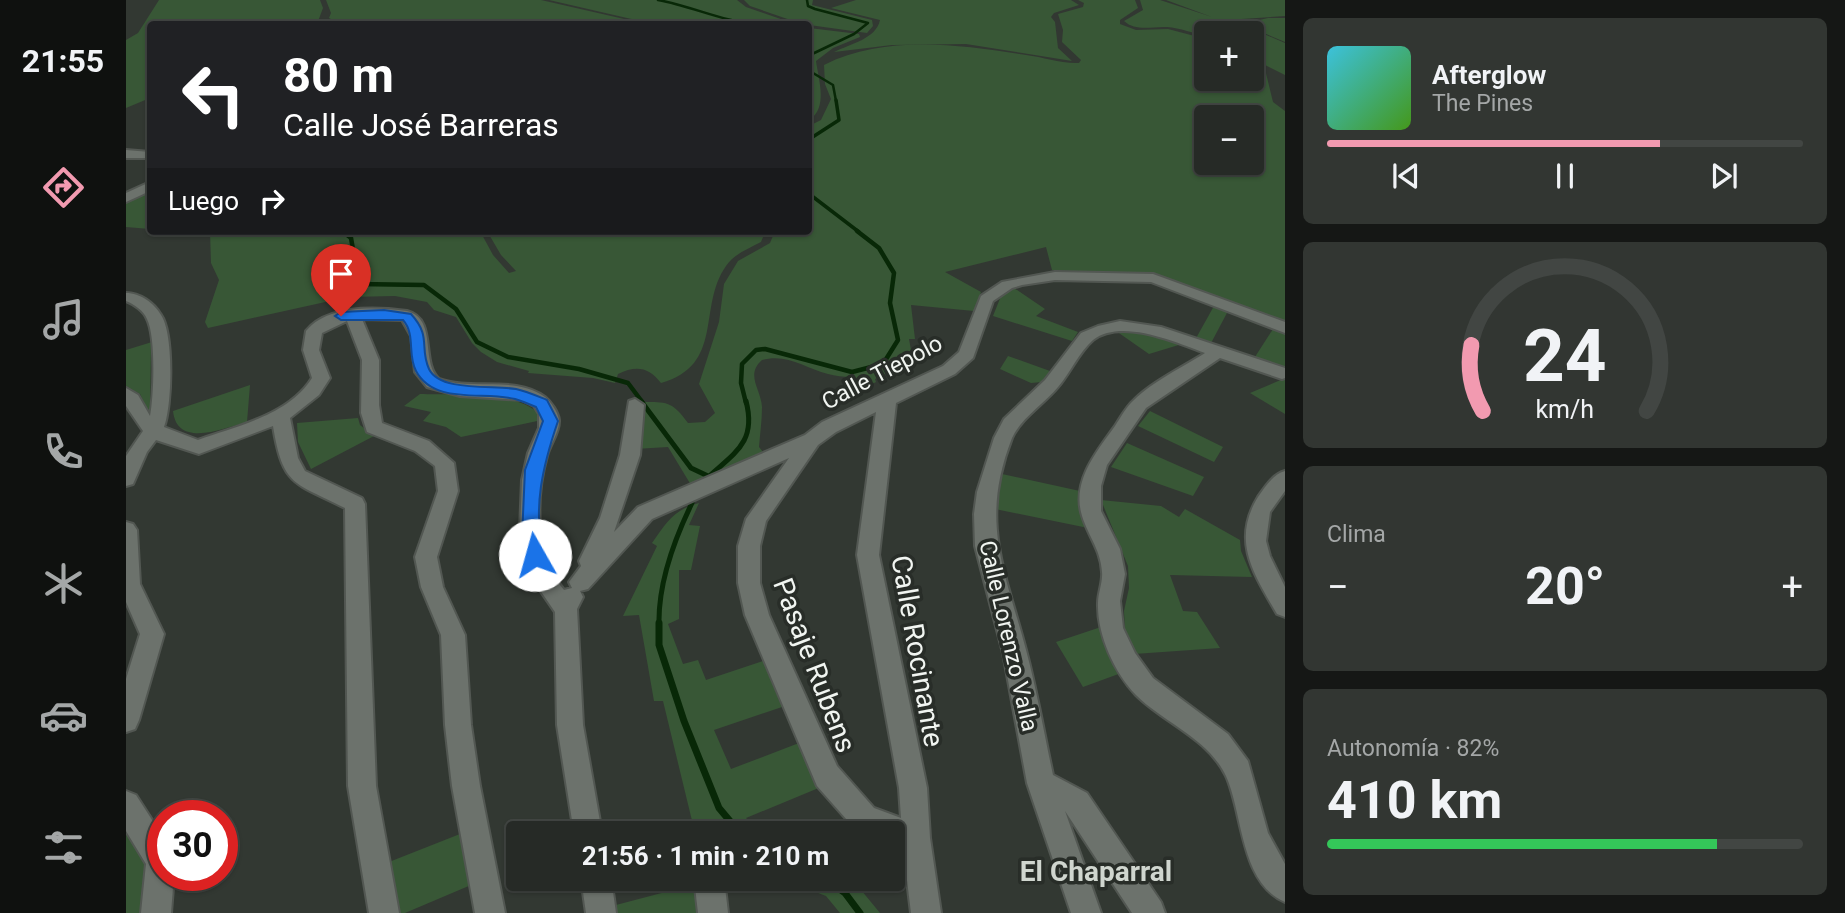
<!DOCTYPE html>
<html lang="es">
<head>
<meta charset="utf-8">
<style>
	:root { --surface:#262a26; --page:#323632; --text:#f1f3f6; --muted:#a4a7a7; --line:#424643; --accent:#f29ab0 }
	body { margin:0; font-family:Roboto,sans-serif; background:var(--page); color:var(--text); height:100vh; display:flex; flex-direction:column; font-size:26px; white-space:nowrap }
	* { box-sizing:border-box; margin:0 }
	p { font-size:23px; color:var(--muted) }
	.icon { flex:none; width:38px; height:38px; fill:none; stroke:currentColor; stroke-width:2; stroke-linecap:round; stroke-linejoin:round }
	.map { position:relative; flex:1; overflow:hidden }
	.details { display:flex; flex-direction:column; gap:18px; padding:18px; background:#151715; width:560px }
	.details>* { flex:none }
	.guide { position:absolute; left:21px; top:21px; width:665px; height:214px; border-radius:7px; box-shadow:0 2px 5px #0004,0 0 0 2px var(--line); background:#202124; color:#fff; overflow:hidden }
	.tools { position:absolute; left:1068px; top:21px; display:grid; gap:14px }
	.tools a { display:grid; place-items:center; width:70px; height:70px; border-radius:7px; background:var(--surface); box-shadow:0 2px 5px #0004,0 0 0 2px var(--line); font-size:35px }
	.speed { position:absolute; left:21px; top:800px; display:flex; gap:14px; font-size:35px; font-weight:700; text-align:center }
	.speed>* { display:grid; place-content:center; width:91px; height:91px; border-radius:50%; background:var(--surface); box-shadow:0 2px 5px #0004,0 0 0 2px var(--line); line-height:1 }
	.speed .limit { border:10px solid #d22; background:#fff; color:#111 }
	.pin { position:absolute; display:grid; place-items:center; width:60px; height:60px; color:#fff; margin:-72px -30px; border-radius:50% 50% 50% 0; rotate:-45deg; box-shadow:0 0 7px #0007 }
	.pin .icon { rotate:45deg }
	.me { position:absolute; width:77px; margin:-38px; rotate:353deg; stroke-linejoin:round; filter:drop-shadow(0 0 5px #0008) }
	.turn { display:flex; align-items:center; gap:24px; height:147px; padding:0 21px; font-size:32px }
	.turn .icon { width:91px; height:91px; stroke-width:2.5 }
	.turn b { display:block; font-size:49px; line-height:60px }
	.then { display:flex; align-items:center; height:66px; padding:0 21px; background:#0003; gap:14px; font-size:26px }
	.big { font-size:52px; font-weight:700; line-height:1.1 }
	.details .tile { flex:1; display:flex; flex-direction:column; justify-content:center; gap:10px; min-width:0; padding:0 24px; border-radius:10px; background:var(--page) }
	.details .dial { align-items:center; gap:0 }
	.dial svg { height:182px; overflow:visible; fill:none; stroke:var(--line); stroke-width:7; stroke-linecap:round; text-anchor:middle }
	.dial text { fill:var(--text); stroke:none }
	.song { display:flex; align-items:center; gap:21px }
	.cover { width:84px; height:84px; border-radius:10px; background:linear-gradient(135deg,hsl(190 70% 55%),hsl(100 70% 35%)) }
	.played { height:7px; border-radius:4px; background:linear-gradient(90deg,var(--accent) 70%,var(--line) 70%) }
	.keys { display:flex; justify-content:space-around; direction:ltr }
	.heat { display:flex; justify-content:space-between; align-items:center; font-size:38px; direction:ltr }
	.charge { height:10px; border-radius:5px; background:linear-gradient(90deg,#34c759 82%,var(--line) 0) }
	.trip { position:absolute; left:380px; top:821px; width:399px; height:70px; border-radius:7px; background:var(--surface); box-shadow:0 2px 5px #0004,0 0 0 2px var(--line); font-weight:700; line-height:70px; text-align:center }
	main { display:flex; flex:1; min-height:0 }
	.tabs { display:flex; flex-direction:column; width:126px; justify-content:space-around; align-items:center; background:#0f110f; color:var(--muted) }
	.tabs .icon { width:49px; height:49px }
	.tabs .on { color:var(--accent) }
	.tabs b { font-size:32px; color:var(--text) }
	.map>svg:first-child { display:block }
	.green { fill:#385736; fill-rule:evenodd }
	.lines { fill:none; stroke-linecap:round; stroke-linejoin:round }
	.stream-far4 { stroke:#082807; stroke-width:2.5 }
	.stream-far3 { stroke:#082807; stroke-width:3.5 }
	.stream-far2 { stroke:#082807; stroke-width:4.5 }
	.stream-far1 { stroke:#082807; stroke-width:5 }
	.stream { stroke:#082807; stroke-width:7 }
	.street-casing { stroke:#525752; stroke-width:4 }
	.street { fill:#6c726c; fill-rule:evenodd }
	.route { fill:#1a73e8; stroke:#114b97; stroke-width:2 }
	.labels { text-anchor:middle; stroke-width:7; stroke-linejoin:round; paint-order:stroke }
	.street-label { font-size:23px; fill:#f1f5f1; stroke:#282d28 }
	.near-street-label { font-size:28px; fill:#f1f5f1; stroke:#282d28 }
	.near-neighbourhood-label { font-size:28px; font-weight:bold; fill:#d0d6cf; stroke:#282d28 }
</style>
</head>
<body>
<main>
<nav class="tabs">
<b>21:55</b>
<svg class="icon on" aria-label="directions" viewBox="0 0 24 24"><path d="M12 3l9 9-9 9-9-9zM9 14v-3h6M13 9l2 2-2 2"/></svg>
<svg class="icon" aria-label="music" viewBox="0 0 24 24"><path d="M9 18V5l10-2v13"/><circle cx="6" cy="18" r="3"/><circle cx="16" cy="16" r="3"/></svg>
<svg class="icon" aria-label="phone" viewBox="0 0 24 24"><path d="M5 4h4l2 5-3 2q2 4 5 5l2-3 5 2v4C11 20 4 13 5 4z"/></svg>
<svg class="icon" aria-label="climate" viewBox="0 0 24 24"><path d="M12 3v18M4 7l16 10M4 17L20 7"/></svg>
<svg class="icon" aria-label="car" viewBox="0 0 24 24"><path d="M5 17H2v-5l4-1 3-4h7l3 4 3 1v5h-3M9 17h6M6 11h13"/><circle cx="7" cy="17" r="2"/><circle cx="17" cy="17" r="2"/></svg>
<svg class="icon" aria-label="filters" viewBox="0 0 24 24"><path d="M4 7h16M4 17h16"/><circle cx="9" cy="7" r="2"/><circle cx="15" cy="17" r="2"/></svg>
</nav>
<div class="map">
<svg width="1159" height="913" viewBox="0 0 1159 913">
	<rect width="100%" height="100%" fill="#323832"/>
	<g class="green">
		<path d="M33,0H194L197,8L191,24H24V98L0,108V40L12,33Z"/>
		<path d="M200,0H415L520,24H214L203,18L205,13Z"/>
		<path d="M423,0H611L620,7L669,24H527Z"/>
		<path d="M618,0H687L686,5L746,20L747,26L741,33L676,24L624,6Z"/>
		<path d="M730,0H945L953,5L928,13L925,17L929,22L932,48L946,61L840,44L766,45L708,52C724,44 750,39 754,20L705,8Z"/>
		<path d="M952,0H1009L1012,8L994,20V24L1010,30L1042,29L1080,39V79H1125V61L1139,69L1147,102L1159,111V324L1028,275L926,270L920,247L819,272L855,292L848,311L785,305L789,339H783L785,350L771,368L749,379L750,382L746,384C733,376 717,378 702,374C679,368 661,353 636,360C619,375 635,389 636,407C636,420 634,434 633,447L637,452L565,485L542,447L509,449L515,402C541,402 546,401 562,423L579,422L589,413L573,384L593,322L598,284L612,261L644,243L649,231H682L683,126L695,120L705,99L699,84L698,65C760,34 834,45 900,55C918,57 935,64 953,63L955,60L936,42L937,30L932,14L957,7L958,3ZM1080,117H1125V163H1080Z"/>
		<path d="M1014,0H1034L1086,17L1040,0H1159V16L1116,19H1128L1115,24L1159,43V75L1125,58V33H1080V37C1068,33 1054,28 1041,27C1027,26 1010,32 998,21L1017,10Z"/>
		<path d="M1142,18H1159V42L1119,25L1120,23Z"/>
		<path d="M683,28L733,34L734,37L707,48L690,61C693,82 702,108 683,120Z"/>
		<path d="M24,189V229L0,227V201Z"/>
		<path d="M84,231H354L367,255L383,273L390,271L375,255L361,231L639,232L635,242C622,249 608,254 600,266C571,307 599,365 535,383C523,367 510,365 492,374L489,383L467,378L402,373L403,371L371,362L355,352L346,343L330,317L308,310L301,302L269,296L222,297L82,328L79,322L93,280L85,263Z"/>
		<path d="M888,288L919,309L910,316L952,332L946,341L867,316L875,296Z"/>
		<path d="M1088,306L1102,311L1084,345L1069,340Z"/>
		<path d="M1147,329L1159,334V370L1127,360Z"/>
		<path d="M1001,330L1021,333L1056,344L1023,354L990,331Z"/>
		<path d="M26,342L25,350L24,415L14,394L0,386V350Z"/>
		<path d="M882,356L924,371L916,382L905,383L874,369Z"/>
		<path d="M1157,379H1159V414L1124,393Z"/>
		<path d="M124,385L121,422C98,428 51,449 47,411Z"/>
		<path d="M294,394C321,395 405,390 416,420L335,437L320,427L297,421L305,412L278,406Z"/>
		<path d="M1024,411L1097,447L1088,462L1012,426Z"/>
		<path d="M232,418L234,425L248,436L185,469L172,442L171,423Z"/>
		<path d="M1001,443L1078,477L1067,496L985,467Z"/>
		<path d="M876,474L954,491L955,503L967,529L869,509Z"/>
		<path d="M975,500L1035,506L1053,517L1059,509L1114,540L1115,551L1126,577L1044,575L1057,611L1071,612L1094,648L1008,654L999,631L998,611L1003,588L1002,566Z"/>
		<path d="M573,503L563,525L574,526L565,570H553V619L542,624L557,664L572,660L580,680L637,661L656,707L588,730L605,769L673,743L695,787L620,818L635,833H569L537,701H528L513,615L497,616L531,546L526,543C541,522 547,510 573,503Z"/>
		<path d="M975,627L998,672L957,687L930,642Z"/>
		<path d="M0,828C25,854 21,879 18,913H0Z"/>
		<path d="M334,834L345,885L279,913H272L263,862Z"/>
		<path d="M656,879H726L754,913H714L700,896Z"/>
		<path d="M566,885L576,901L577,913H491L490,905Z"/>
	</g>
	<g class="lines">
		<g class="stream-far4">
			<path d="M532,0C565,6 593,20 626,24"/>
			<path d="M681,0L682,6L689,9L742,23L728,34L682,56"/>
			<path d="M682,70L707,85L710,101"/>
		</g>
		<g class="stream-far3">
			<path d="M682,140L713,120L710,100"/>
			<path d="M682,193L733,232"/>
		</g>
		<g class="stream-far2">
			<path d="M216,231L225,238L233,284L298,285L330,309L351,342L382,357L453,369L502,383L517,403"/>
			<path d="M620,403L615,383L616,364L630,350L639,349L726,372L757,364L772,340L764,303L768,273L753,248L731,231"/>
		</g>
		<g class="stream-far1">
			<path d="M515,401L565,468L582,476"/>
			<path d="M580,479C608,453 631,443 620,401"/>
			<path d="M533,625C532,584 548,540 566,503"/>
		</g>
		<g class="stream">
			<path d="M533,623V645L558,721L593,808L614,833"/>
			<path d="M698,878L719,893L734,913"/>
		</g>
		<defs>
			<g id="street">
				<path d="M0,150L24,152V158H0Z"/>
				<path d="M24,182V191L0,202V193Z"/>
				<path d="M929,272L1027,274L1159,322V333L1025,282L929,280L896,285L886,288L867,301L847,358L829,374L770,403L753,555L801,788L804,838L815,913H785L777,847L766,843V833H739L729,829L691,786L619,615L612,583V546L620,519L663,458L526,519L462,589L454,591L457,597L451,609L457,725L476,833H448L431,725L429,612L403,574L394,531L396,480L402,453L413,428V414L408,406L396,400L334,396L301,387L289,372L285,336L276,320L236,319L253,360V405L256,423L303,441L328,463L332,491L311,557L317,587L339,635L345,725L354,786L379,913H349L326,786L319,725L315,635L295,587L289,557L312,491L309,466L289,451L241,432L235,413L236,360L221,321L196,333L193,350L204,378L193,395L164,418L172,458L179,471L236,498L239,504L250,786L273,913H243L222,786L219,508C168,482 157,487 147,426L73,454L30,440L21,452L7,484L0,486V456L17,431L0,406V388L12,395L24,416C28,395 30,337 21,319C18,311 8,304 0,301V293C14,293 28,303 35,315C48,334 46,406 38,427L72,440C111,426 163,415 186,378L177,350L180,331C202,304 250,307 281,311C312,319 294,362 313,379C346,391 389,375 419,397C425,402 432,412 433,420C434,432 424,444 421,456C409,499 409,555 438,590L446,588L443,582L455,566L453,561L474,518L494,455L503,401L509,399L518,405L514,455L488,532L512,507L679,435L696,422L817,366L833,352L855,296L876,282ZM750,412L731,555L773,788L775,818L748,808L711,766L643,615L634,583V546L640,521L692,445L710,432Z"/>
				<path d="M994,321L1035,327L1159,368V378L1156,379L1094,358L1020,408L981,465L975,486V511L994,549L999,574L994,601L997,628L1009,653L1027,678L1102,734L1122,761L1142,833L1159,864V902C1114,883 1117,813 1100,776C1082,738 1038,723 1010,695C988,672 971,634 972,603C972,593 977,582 976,572C975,549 960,533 955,512C947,479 972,450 989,426C995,417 1000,407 1008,400C1026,382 1057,367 1079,353C1049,342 995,318 967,340C953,352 944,373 932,387C918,404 895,418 886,438C853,522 879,570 900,650C911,691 918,733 927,775L961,793L1035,902L1039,913H1006L939,811L975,913H945L901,783L877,653L849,546L848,514L851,492L868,438L878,419L919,380L955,333L972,326Z"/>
				<path d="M1159,471V491L1144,512L1140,541L1144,556L1159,587V617L1151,614C1128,574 1105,541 1132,497C1139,487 1147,474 1159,471Z"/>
				<path d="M0,522L7,524L11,530L14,584L38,634L13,720L9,729L0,732V679L14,634L0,602Z"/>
				<path d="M0,791L10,795L37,837V875H48L45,913H15L20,864L0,831Z"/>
				<path d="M455,878H485L490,913H460Z"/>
				<path d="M568,878H598L602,913H572Z"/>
			</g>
		</defs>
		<use href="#street" class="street-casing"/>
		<use href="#street" class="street"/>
	</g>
	<path class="route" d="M258,310L285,314C306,337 293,347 303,369C314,392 367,385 390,389C400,391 411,396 421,400L432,421C417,465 406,509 418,555L416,560L409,563L403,560L396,537L399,470L417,421L410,407C403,404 396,401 389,399C357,391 308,405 290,371C281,354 290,335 277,320H215L209,316L215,312Z"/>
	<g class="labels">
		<g class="street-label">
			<text transform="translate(756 372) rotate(-28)" y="8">Calle Tiepolo</text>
			<text transform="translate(883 636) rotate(77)" y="8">Calle Lorenzo Valla</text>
		</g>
		<g class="near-street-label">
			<text transform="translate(792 651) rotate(80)" y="10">Calle Rocinante</text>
			<text transform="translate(689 665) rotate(69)" y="10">Pasaje Rubens</text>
		</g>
		<g class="near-neighbourhood-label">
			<text x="970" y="881">El Chaparral</text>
		</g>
	</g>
</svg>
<div class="tools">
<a>+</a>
<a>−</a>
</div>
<div class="speed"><div class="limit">30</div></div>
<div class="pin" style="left:215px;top:316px;background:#d93025"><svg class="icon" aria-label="arrive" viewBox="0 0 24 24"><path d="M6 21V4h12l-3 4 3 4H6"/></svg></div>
<svg class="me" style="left:409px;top:555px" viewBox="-20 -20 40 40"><circle r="19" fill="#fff"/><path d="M0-13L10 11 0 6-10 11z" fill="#1a73e8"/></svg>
<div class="trip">21:56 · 1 min · 210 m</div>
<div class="guide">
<div class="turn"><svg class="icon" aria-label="left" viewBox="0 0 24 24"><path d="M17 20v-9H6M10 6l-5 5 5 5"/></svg><div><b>80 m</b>Calle José Barreras</div></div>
<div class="then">Luego<svg class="icon" aria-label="right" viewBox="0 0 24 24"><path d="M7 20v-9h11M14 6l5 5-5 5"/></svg></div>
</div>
</div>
<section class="details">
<div class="tile">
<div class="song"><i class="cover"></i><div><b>Afterglow</b><p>The Pines</p></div></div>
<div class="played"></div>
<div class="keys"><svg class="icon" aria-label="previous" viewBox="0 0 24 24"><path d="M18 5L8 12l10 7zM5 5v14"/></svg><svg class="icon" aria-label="pause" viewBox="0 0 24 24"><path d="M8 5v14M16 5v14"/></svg><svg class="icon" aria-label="next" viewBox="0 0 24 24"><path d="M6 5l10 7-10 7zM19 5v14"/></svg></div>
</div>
<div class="tile dial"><svg viewBox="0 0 100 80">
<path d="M14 69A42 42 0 1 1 86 69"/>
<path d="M14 69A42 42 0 0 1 9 40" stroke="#f29ab0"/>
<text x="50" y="56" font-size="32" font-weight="700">24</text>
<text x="50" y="72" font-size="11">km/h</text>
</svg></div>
<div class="tile"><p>Clima</p>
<div class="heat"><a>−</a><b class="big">20°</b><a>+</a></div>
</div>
<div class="tile"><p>Autonomía · 82%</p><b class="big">410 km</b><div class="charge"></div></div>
</section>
</main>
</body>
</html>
